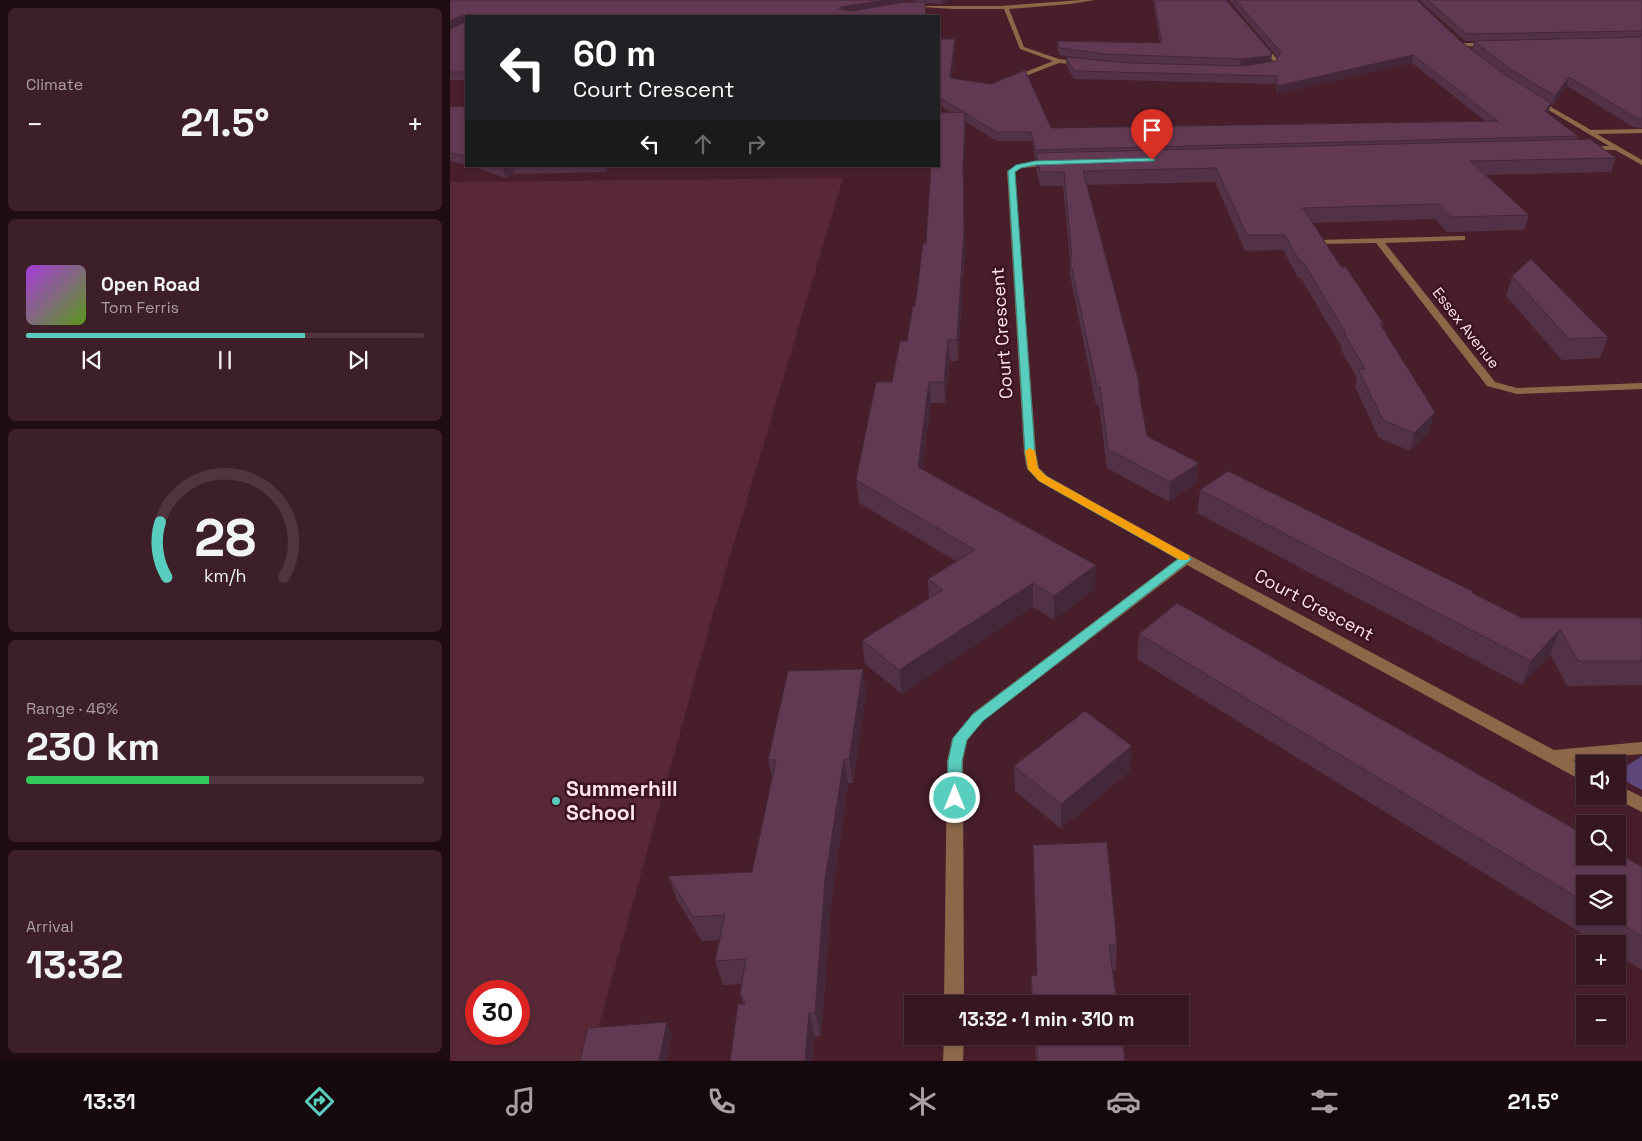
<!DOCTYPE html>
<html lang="en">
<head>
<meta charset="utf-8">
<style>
	:root { --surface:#361620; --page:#3d1f29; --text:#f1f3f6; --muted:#aa9fa5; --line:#50353e; --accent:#5acebe }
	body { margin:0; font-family:"Space Grotesk",sans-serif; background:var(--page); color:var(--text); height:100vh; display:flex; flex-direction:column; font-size:19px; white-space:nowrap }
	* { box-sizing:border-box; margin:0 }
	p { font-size:16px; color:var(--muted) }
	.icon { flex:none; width:28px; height:28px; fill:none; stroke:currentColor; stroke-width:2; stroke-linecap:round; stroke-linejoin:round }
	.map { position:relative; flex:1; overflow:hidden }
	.sheet { display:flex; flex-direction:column; gap:8px; padding:8px; background:#1e0c12; width:450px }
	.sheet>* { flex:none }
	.guide { position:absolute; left:15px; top:15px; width:475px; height:152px; border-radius:0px; box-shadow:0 1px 4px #0004,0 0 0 1px var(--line); background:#202124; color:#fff; overflow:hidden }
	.controls { position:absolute; left:1126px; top:755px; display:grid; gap:10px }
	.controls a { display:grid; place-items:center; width:50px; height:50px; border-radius:0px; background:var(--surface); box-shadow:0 1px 4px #0004,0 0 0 1px var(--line); font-size:25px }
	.speed { position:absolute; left:15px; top:980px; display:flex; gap:10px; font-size:25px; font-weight:700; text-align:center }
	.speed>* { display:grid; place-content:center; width:65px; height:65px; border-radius:50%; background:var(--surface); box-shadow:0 1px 4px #0004,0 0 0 1px var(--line); line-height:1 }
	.speed .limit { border:8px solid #d22; background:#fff; color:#111 }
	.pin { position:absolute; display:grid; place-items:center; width:42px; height:42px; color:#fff; margin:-51px -21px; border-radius:50% 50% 50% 0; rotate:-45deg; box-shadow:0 0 5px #0007 }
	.pin .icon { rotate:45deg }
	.me { position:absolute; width:55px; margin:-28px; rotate:0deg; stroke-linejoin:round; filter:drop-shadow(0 0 4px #0008) }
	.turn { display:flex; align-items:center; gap:18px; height:105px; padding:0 25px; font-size:22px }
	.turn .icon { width:65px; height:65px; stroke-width:2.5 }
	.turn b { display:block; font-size:35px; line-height:42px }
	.lanes { display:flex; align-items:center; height:48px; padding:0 25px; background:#0003; justify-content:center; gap:25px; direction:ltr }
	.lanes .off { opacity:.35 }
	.big { font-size:38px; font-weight:600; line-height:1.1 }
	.sheet .widget { flex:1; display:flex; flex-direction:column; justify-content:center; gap:8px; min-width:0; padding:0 18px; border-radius:8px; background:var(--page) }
	.sheet .dial { align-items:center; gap:0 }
	.dial svg { height:130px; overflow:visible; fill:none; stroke:var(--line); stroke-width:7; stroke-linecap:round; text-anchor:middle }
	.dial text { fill:var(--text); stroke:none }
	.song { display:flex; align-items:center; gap:15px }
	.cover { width:60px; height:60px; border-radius:8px; background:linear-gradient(135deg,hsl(280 70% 55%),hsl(90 70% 35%)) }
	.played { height:5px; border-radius:2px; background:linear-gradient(90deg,var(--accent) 70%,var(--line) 70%) }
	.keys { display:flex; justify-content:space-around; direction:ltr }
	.heat { display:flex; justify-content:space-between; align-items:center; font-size:28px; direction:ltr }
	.charge { height:8px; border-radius:4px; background:linear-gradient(90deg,#34c759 46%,var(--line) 0) }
	.trip { position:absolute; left:454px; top:995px; width:285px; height:50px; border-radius:0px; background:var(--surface); box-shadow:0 1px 4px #0004,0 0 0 1px var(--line); font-weight:600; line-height:50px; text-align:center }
	.dock { display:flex; height:80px; justify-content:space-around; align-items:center; background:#16090d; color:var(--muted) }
	.dock .icon { width:35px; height:35px }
	.dock .selected { color:var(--accent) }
	.dock b { font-size:22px; color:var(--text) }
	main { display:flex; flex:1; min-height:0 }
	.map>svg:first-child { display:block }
	.built { fill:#592837; fill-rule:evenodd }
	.forest { fill:#5d477b }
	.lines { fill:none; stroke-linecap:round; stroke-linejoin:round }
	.minor { fill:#8d6848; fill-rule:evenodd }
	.wall { fill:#533147; fill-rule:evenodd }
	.shaded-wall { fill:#442839 }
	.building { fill:#613952; stroke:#442839 }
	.route { fill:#5acebe; stroke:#3a867c }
	.slow { fill:#f59e0b }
	.poi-dot { fill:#5acebe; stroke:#3d1321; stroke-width:2 }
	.labels { text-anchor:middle; stroke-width:5; stroke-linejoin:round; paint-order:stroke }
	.far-street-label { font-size:15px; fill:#fde5ea; stroke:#3d1321 }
	.street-label { font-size:18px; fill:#fde5ea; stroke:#3d1321 }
	.near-poi-label { font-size:21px; font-weight:bold; fill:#fde5ea; stroke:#3d1321; text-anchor:start }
</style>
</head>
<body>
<main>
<section class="sheet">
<div class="widget"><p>Climate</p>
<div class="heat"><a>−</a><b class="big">21.5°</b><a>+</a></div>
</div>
<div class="widget">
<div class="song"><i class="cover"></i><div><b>Open Road</b><p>Tom Ferris</p></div></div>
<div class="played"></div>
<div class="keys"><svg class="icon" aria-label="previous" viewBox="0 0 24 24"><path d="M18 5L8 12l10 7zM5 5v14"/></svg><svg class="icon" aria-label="pause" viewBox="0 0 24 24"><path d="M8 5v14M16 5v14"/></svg><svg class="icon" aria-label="next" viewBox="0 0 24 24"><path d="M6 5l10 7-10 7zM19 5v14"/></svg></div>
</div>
<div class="widget dial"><svg viewBox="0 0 100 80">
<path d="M14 69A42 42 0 1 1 86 69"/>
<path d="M14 69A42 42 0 0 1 10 35" stroke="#5acebe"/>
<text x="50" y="56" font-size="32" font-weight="700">28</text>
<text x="50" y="72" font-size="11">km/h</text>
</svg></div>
<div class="widget"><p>Range · 46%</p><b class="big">230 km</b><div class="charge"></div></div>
<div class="widget"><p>Arrival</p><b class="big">13:32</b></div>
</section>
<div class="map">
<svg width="1192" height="1061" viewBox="0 0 1192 1061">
	<rect width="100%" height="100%" fill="#481e2b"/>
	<path class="built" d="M393,178L264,610L139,1061H0V182ZM26,991H69V1034H26Z"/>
	<path class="forest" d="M1192,756V790L1168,777V771Z"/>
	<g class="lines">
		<g class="minor">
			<path d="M631,0H645L620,4L559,9L574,47L609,59L636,63L633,65L609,63L560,82L558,79L603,61L570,49L554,9H504L456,6H550Z"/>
			<path d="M811,41L829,61L824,68L813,71L810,69L820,66L823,61L808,43Z"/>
			<path d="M1011,43H1039L1042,45L1039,47L1009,46Z"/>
			<path d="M1085,100H1089L1141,130L1192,129V133L1147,134L1192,160V165L1165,150H1133L1132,149L1135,147L1159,146L1085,102Z"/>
			<path d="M603,161H606V165L571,168L565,172L586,453L589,468L597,476L741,556L1104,750L1192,742V754L1123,760L1135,766V780L1129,779L737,565L533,721L517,741L513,761L514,1004H494L497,761L502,739L523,713L727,559L589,480L577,469L574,453L557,171L569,164Z"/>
			<path d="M1012,236H1015V240L935,243L1045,382L1067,388L1192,383V389L1067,394L1037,386L926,243L868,244L864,242L868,240Z"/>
			<path d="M1168,785L1192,797V812L1162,797L1168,796Z"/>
			<path d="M494,1036H514L513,1061H493Z"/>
		</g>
	</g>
	<g class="wall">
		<path d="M0,0H457L452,2H464V0H500L492,4L475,3L16,16V80H0Z"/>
		<path d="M703,0H776L822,53L820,62L826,61L828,58L779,0H967L1009,40L1055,75L1022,49L1024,41H1045H1015L969,0H1192V128L1183,127L1117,86L1103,105L1101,103L1097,113L1128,136L1127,139L1166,158L1161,172L1035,175L1079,215L1074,230L997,232L985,219L863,223L891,267L933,323V328L980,430L960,451L929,438L905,387L907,378L891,350L892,348L851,278H848L833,250L795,251L765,182L636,185L690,386L689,393L697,436L747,482L719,502L657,468L649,405H646L620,275V260L613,186H590L586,167V159H585L582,141H547L516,122L513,184L515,249L508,361H500L495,403H481L472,470L645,589L604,620L583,607L452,694L415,664L412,640L479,598L478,579L506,561L409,503L406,480L457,341L465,306L476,243L500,112L489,105V39L505,47L501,79L601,128L1035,121L962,63L826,94V84L624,79L616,65V57L636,59L610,55L607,49V41L710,43Z"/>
		<path d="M16,106V165L0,161V107Z"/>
		<path d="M21,166H175L160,167L156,172L65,174L56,178Z"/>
		<path d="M1062,276L1158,337L1150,358L1112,360L1056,296Z"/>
		<path d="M750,490L1024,592L1023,594L1072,618H1192V685L1117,686L1100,654L1072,685L747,513Z"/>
		<path d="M689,634L1192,867V970L1168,955V944H1149L687,659ZM1135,884L1168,916H1135Z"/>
		<path d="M416,694L403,783H398L381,904L371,1036L365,1037L363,1061H280L293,1004L290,994L292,984L273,985L265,961L270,940L252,941L227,900L218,876L302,872L322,778L318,760Z"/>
		<path d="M564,766L680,771L611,829L565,791Z"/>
		<path d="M583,845L667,945L666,969L663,970L667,1004H582L581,976L587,975Z"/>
		<path d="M584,1036H672L675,1061H586Z"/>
	</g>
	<g class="shaded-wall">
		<path d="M436,0H457L446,5L392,14L389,9L391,7Z"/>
		<path d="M492,0H500L492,4Z"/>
		<path d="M13,15L15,22L0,29V21Z"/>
		<path d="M505,39V47L501,87L500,78Z"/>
		<path d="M822,53L821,61L819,64L790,67L791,59Z"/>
		<path d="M963,55L962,63L826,94L827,86Z"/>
		<path d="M1119,77L1117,86L1103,105L1105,96Z"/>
		<path d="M1101,103L1099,111L1093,120L1095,111Z"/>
		<path d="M515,112L516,128L513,184L515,249L508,361L507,340Z"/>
		<path d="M59,166H63L65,174L56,178L53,168Z"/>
		<path d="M155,166H160L156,172Z"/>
		<path d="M498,340L500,361L495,403L494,382Z"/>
		<path d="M479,382L481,403L470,490L468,467Z"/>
		<path d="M985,412L980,430L960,451L964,433Z"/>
		<path d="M749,463L747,482L719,502L720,482Z"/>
		<path d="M646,565L645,589L604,620V596Z"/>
		<path d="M583,583V607L452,694L449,670Z"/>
		<path d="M1110,629L1100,654L1072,685L1081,661Z"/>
		<path d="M413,669L416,694L403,783L399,759Z"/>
		<path d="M682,746L680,771L611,829V804Z"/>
		<path d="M394,759L398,783L381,904L371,1036L365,1013L375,880Z"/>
		<path d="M359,1013L365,1037L363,1061H355Z"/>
		<path d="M217,1022L222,1034L217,1061H209Z"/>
	</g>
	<g class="building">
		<path d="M0,0H436L391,7L389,9L402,11L454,2H475L476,16H16V72H0V29L15,22L16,17L13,15L0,21Z"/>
		<path d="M704,0H776L822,53L820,56L791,59L656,54L610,48L607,41L712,43Z"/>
		<path d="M785,0H967L1009,40L1054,74L1101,103L1095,111L1128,136L585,150L581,132H547L515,113V112H514L489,97V39H505L500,78L541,84L575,70L601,128L1048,121L963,55L827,86V76L624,71L616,57L678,63L793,66L826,61L831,52Z"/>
		<path d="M978,0H1192V31L1016,34Z"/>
		<path d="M1192,34V119L1186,118L1119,77L1105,96L1060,69L1024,41L1190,37Z"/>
		<path d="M16,106V156L0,153V107Z"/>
		<path d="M515,112L513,167L514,230L507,340H498L494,382H479L468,467L646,565L604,596L583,583L449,670L412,640L493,590L478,579L525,550L406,480L426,382H442L450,341H457L463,306H465L473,243H476L481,166H489V113Z"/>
		<path d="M1140,139L1166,158L1020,161L1079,215L1001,217L988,204L853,208L891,267H896L933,323L930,324L985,412L964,433L933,420L908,369H915L894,333H896L853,262H850L835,235H797L766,168L633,171L690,386H688L697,436L749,463L720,482L658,449L650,387H647L620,259H622L614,172H590L586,153Z"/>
		<path d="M47,166H59L53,168Z"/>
		<path d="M1081,259L1158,337L1119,339L1062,276Z"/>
		<path d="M778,471L1024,592L1022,593L1072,618H1192V661H1128L1110,629L1081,661L750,490Z"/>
		<path d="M727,603L1135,835V856H1168V853L1192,867V936L1158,916H1168V884H1135V902L689,634Z"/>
		<path d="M413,669L399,759H394L375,880L365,1013H359L355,1061H280L288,1004H296L290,994L296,959L265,961L275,915L243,917L218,876L302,872L326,760H318L338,671Z"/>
		<path d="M635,711L682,746L611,804L564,766Z"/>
		<path d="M657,842L667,945H659L667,1004H583L581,976L587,975L583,845Z"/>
		<path d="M217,1022L209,1061H130L138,1028Z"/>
		<path d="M586,1036H672L675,1061H588Z"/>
	</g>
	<path class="route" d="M702,158L705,160L704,161L585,165L571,168L565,172L585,453L588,468L596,476L742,559L533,721L517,740L512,761V798L510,803L505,804L500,803L497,798L498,761L503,738L523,714L728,559L589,481L578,469L575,453L558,171L566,165L585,161Z"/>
	<path class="slow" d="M580,448L585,451L588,468L596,476L738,555L740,557L738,560H730L589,481L578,469L575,451Z"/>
	<circle class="poi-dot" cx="106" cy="801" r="5"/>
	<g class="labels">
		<g class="far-street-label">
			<text transform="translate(1016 328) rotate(52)" y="5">Essex Avenue</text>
		</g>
		<g class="street-label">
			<text transform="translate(552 333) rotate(-94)" y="6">Court Crescent</text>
			<text transform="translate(864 605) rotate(28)" y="6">Court Crescent</text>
		</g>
		<g class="near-poi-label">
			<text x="116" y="796">Summerhill<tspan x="116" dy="24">School</tspan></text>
		</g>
	</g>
</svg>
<div class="controls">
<a><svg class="icon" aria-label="sound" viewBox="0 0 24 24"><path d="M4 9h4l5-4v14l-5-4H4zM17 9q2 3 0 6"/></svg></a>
<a><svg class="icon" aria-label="search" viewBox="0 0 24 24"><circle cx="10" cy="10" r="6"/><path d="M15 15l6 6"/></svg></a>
<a><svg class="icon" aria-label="layers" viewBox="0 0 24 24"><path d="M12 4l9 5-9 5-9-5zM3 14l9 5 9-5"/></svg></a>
<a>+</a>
<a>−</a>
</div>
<div class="speed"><div class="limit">30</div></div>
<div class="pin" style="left:702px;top:160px;background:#d93025"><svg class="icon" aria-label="arrive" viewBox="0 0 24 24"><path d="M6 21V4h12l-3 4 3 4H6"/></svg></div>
<svg class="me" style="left:505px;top:798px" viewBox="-20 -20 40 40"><circle r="17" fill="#5acebe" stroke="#fff" stroke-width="3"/><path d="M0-11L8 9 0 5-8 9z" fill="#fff"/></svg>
<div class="trip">13:32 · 1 min · 310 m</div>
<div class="guide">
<div class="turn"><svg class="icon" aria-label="left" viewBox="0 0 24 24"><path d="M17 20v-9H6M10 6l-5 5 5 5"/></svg><div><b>60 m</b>Court Crescent</div></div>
<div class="lanes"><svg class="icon" aria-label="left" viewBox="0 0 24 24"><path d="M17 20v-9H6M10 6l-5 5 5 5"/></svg><svg class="icon off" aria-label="ahead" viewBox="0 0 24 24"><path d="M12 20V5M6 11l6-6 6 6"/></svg><svg class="icon off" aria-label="right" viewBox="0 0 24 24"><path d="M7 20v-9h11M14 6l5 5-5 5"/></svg></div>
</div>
</div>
</main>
<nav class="dock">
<b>13:31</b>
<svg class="icon selected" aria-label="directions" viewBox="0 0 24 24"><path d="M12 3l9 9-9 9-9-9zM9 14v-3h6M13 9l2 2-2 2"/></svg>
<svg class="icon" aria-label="music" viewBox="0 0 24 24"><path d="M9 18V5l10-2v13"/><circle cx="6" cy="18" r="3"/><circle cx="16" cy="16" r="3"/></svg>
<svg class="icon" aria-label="phone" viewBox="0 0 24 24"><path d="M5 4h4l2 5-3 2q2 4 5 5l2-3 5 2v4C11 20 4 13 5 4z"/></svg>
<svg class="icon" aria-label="climate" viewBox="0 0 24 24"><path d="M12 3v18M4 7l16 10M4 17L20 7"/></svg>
<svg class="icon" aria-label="car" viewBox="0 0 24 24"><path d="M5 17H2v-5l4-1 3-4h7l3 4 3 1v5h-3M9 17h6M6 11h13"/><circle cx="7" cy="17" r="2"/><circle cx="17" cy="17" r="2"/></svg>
<svg class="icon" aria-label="filters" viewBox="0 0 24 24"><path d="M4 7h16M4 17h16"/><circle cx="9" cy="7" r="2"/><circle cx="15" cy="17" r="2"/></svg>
<b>21.5°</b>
</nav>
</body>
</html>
